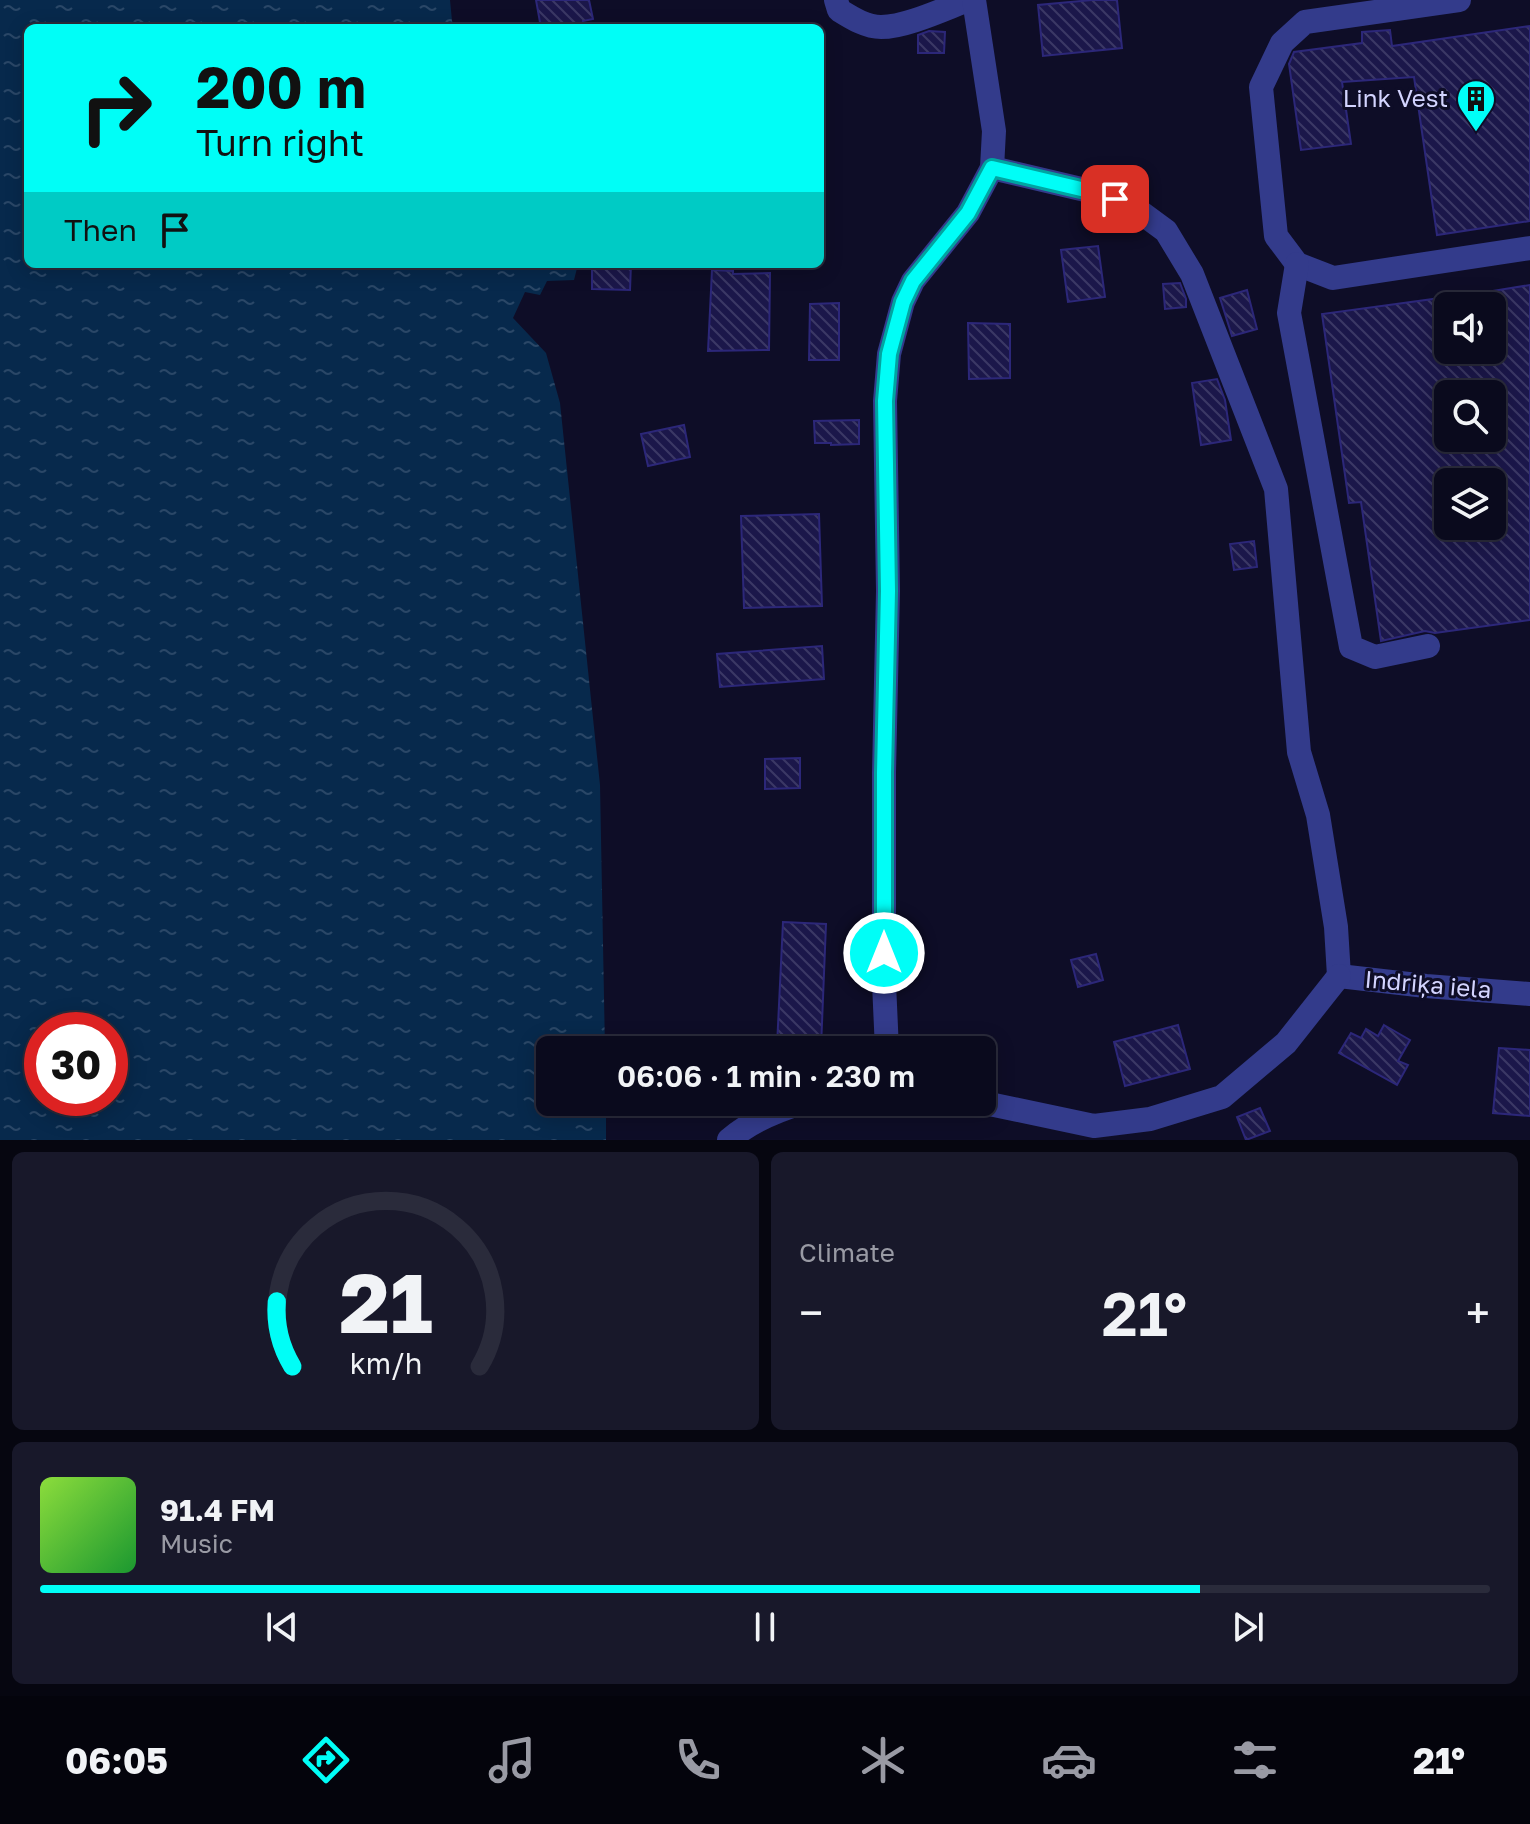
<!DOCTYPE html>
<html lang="en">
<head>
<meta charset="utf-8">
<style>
	:root { --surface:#0a0a1d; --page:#18182a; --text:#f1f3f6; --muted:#999aa4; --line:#2a2b3b; --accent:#00fef7 }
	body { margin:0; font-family:"Golos Text",sans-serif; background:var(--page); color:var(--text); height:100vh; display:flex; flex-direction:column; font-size:30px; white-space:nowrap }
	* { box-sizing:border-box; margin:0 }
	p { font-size:26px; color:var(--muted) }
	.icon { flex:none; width:44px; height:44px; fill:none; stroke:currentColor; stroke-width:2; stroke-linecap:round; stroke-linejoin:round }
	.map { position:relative; height:1140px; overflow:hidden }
	.details { display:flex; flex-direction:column; gap:12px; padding:12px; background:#060610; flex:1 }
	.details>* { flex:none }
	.hud { position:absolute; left:24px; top:24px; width:800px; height:244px; border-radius:12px; box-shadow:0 4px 20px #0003,0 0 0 2px var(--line); background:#00fef7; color:#111; overflow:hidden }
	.controls { position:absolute; left:1434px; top:292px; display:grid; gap:16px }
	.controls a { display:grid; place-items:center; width:72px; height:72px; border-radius:12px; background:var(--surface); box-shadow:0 4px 20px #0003,0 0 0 2px var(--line); font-size:40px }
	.speed { position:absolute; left:24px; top:1012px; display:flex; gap:16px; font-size:40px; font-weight:700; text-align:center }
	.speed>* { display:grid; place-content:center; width:104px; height:104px; border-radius:50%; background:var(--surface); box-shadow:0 4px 20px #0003,0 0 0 2px var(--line); line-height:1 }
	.speed .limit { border:12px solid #d22; background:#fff; color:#111 }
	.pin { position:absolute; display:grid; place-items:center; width:68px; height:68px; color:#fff; margin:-34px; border-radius:16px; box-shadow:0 4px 12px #0006 }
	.me { position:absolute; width:88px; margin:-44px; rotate:0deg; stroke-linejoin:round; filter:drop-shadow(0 0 6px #0008) }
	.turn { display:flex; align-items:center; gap:28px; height:168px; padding:0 40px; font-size:36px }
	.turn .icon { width:104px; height:104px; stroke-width:2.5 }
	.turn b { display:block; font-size:56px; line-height:68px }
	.then { display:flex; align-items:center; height:76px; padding:0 40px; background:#0003; gap:16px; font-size:30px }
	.big { font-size:60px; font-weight:600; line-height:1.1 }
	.details .tile { flex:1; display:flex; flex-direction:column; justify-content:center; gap:12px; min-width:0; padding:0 28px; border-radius:12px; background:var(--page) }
	.details .dial { align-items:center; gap:0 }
	.dial svg { height:208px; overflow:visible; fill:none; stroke:var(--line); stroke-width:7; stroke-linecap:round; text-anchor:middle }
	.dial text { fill:var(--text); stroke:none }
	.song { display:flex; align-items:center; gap:24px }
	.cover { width:96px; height:96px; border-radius:12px; background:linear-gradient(135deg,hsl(90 70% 55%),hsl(130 70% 35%)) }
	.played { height:8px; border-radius:4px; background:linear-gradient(90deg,var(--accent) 80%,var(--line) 80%) }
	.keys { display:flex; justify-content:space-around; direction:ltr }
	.heat { display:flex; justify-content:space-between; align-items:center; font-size:44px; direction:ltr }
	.details .tiles { flex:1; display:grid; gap:12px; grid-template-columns:1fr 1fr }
	.tile:last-child { grid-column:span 2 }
	.trip { position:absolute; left:536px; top:1036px; width:460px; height:80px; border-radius:12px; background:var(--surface); box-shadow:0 4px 20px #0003,0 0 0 2px var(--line); font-weight:600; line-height:80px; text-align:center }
	.tab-bar { display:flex; height:128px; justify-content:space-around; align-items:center; background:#04040c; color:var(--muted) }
	.tab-bar .icon { width:56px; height:56px }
	.tab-bar .on { color:var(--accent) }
	.tab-bar b { font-size:36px; color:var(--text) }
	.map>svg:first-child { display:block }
	.water { fill:url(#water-ripples); fill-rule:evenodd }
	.building { fill:url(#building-back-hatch); stroke:#2c2779; stroke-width:2; fill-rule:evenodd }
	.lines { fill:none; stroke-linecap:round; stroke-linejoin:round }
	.minor { stroke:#333b8b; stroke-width:24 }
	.route-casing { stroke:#00a5a1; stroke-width:20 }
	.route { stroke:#00fef7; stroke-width:14 }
	.labels { text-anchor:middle; stroke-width:6; stroke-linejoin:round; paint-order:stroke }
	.poi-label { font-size:24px; fill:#d3d4ff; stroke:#0e0d27; text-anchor:end }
	.street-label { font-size:24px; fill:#d3d4ff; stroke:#0e0d27 }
</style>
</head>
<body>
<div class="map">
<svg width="1530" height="1140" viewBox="0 0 1530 1140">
	<defs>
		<pattern id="water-ripples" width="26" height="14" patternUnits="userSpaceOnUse" patternTransform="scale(2)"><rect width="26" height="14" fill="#07294c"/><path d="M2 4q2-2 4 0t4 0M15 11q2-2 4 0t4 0" fill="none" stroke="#2a4767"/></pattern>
		<pattern id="building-back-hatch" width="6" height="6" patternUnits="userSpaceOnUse" patternTransform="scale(2)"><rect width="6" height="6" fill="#1b174a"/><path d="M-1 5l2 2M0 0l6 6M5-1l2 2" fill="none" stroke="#3b3865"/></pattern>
	</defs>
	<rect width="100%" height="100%" fill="#0e0d27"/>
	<path class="water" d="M0,0H450L452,21L455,28H28V264H578L574,280L547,281L540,295L525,292L513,318L546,353L560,403L600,785L605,1050H550V1102H606V1140H0ZM42,1030H110V1098H42Z"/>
	<g class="building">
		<path d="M536,0H589L593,19L583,21L584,28H541Z"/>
		<path d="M1092,0H1117L1122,48L1043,56L1038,5Z"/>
		<path d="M1530,26V221L1437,235L1414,77L1342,82L1351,144L1301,150L1289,64L1294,52L1362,43V32L1390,30L1392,46Z"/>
		<path d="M929,31L945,32L944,53H918V35Z"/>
		<path d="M1098,246L1105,297L1068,302L1061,250Z"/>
		<path d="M592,264H631L630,290L592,289Z"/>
		<path d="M712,270L733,271V274L770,273L769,350L708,351Z"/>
		<path d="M1180,283L1186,299V307L1165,309L1163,284Z"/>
		<path d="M1530,285V620L1435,633L1425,631L1381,641L1361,502L1349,503L1322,314L1448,297V350H1492V291ZM1448,394H1492V438H1448ZM1448,482H1492V526H1448Z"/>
		<path d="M1247,290L1257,329L1232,336L1220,298Z"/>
		<path d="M839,303V360H809L810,304Z"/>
		<path d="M968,323L1010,324V378L969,379Z"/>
		<path d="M1217,379L1225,400L1231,440L1201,445L1192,383Z"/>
		<path d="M859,420V444L831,445V443H815L814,421Z"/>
		<path d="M684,425L690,457L648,466L641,434Z"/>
		<path d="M819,514L822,606L744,608L741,516Z"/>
		<path d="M1254,541L1257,567L1234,570L1230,544Z"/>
		<path d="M822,646L824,679L720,687L717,654Z"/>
		<path d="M800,758V788L765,789V759Z"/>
		<path d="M783,922L826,924L821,1048L777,1046Z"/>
		<path d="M1096,954L1103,980L1078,987L1071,960Z"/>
		<path d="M1178,1025L1190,1069L1125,1086L1114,1042Z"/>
		<path d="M1384,1025L1410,1040L1398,1061L1408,1065L1397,1085L1339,1053L1351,1033L1361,1038L1366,1029L1378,1036Z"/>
		<path d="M1499,1048L1530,1050V1116L1493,1113Z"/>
		<path d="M1260,1108L1270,1131L1246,1140L1237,1117Z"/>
	</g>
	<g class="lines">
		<g class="minor">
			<path d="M836,0L839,10C852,18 866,27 881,27C906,27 944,9 968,0"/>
			<path d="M1459,0L1305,22L1282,43L1261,87L1276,236L1297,264L1333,278L1530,248"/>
			<path d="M992,168L1098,193L1132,206L1166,231L1192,274L1276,489L1299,752L1318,815L1336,927L1339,976"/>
			<path d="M1297,264L1289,313L1351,647L1375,657L1428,646"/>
			<path d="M1339,976L1426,986L1530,994"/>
			<path d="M887,1050L884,983V773L888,591L885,401L889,354L903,302L913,281L968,213L992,168L994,131L974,0"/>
			<path d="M980,1102L1094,1126L1150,1119L1222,1097L1286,1043L1339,976"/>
			<path d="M729,1140C750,1121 778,1110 805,1102"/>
		</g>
	</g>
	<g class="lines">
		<defs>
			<path id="route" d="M884,953V773L888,591L885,401L889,354L903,302L913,281L968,213L992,168L1098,193L1115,199"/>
		</defs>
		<use href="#route" class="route-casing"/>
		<use href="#route" class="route"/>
	</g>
	<defs>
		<symbol id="building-pin" viewBox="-11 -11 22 30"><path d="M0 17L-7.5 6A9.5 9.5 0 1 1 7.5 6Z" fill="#00fef7" stroke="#0e0d27"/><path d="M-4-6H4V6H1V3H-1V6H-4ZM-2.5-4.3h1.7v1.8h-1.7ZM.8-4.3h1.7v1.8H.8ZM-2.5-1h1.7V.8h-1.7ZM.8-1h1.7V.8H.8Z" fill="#111"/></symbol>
	</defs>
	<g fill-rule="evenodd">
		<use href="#building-pin" x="1454" y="77" width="44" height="60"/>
	</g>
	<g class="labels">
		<g class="poi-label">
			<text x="1448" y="107">Link Vest</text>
		</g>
		<g class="street-label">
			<text transform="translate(1428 985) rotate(5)" y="8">Indriķa iela</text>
		</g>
	</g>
</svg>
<div class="controls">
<a><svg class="icon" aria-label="sound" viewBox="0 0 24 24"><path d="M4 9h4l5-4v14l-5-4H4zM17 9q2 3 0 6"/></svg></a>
<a><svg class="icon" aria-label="search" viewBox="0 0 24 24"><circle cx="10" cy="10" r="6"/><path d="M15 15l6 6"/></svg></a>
<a><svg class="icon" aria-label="layers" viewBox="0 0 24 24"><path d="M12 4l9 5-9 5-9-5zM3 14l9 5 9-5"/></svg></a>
</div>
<div class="speed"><div class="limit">30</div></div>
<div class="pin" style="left:1115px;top:199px;background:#d93025"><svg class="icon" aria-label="arrive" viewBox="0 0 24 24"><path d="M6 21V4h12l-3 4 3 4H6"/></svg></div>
<svg class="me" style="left:884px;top:953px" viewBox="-20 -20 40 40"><circle r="17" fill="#00fef7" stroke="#fff" stroke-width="3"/><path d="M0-11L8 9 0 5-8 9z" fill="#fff"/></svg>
<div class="trip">06:06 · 1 min · 230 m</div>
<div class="hud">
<div class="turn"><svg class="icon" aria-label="right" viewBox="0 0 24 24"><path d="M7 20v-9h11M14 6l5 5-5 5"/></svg><div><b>200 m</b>Turn right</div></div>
<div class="then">Then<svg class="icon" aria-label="arrive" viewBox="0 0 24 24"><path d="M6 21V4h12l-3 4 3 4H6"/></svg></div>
</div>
</div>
<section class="details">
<div class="tiles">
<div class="tile dial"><svg viewBox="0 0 100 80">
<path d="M14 69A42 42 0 1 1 86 69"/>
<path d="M14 69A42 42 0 0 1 8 44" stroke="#00fef7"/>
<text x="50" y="56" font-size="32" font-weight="700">21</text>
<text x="50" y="72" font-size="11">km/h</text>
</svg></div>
<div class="tile"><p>Climate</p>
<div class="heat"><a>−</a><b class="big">21°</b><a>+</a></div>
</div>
<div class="tile">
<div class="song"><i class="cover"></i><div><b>91.4 FM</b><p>Music</p></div></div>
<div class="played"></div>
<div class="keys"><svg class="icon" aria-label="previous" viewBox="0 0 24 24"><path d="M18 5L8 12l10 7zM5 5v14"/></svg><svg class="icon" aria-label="pause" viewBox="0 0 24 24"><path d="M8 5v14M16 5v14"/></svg><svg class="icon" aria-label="next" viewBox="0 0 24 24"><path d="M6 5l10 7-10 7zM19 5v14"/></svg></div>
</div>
</div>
</section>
<nav class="tab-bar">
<b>06:05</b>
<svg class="icon on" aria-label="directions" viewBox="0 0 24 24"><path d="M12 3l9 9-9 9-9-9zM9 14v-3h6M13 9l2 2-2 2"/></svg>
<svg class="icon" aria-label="music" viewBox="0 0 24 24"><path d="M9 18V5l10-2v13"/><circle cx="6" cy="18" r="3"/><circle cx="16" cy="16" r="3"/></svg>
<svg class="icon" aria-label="phone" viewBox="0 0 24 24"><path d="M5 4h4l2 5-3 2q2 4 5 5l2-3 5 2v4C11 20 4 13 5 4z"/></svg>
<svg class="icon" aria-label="climate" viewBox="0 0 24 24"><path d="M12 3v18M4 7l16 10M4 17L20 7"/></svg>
<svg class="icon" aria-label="car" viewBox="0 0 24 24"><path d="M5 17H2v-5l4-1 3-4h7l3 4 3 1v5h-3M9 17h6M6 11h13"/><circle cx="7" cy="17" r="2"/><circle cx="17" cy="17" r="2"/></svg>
<svg class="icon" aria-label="filters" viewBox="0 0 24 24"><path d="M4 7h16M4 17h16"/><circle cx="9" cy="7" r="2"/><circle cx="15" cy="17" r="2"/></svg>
<b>21°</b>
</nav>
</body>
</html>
